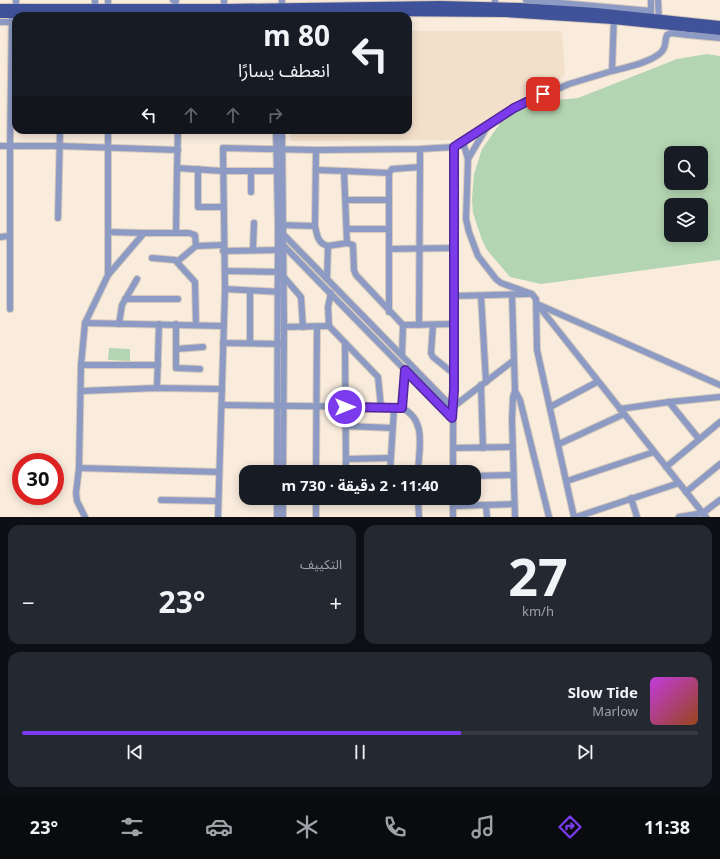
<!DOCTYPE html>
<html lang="ar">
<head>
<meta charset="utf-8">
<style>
	:root { --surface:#171b24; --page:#242831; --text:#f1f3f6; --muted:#9ea1a6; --line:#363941; --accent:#7c3aed }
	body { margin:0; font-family:"Noto Sans","Noto Sans Arabic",sans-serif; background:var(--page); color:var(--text); direction:rtl; height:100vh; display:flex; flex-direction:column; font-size:15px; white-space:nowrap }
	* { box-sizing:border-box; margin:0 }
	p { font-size:13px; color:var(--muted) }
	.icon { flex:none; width:22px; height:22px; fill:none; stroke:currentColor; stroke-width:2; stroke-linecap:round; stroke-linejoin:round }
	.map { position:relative; height:517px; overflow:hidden; direction:ltr }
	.side { display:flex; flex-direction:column; gap:8px; padding:8px; background:#0d0f14; flex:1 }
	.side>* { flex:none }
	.banner { position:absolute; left:12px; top:12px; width:400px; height:122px; border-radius:12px; box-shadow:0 2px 10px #0003; direction:rtl; background:#171b24; color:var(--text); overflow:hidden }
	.buttons { position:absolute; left:664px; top:146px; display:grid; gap:8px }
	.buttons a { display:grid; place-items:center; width:44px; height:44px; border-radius:8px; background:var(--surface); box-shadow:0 2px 10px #0003; font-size:20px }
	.speed { position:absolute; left:12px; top:453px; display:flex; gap:8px; font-size:20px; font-weight:700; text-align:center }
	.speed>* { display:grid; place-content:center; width:52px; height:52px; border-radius:50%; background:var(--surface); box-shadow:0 2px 10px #0003; line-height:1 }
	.speed .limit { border:6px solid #d22; background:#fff; color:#111 }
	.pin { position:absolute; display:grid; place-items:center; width:34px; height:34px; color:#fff; margin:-17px; border-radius:8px; box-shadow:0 2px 6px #0006 }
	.me { position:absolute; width:44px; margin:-22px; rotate:90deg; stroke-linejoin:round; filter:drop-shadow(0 0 3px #0008) }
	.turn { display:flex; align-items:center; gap:14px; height:84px; padding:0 16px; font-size:18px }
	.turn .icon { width:52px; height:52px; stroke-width:2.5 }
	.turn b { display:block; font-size:28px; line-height:34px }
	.lanes { display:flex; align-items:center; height:38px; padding:0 16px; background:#0003; justify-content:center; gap:20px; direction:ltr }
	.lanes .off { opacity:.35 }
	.big { font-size:30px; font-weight:700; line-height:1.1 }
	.side .tile { flex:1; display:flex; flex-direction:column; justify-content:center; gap:6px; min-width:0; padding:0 14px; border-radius:12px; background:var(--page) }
	.side .dial { align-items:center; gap:0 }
	.dial b { font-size:52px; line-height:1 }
	.song { display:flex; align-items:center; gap:12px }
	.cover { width:48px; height:48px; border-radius:6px; background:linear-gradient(135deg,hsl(290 70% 55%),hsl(20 70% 35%)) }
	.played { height:4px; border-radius:2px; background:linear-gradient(90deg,var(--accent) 65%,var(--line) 65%) }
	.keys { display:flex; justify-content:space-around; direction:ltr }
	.heat { display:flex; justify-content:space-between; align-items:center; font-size:22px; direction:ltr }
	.side .tiles { flex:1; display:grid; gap:8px; grid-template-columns:1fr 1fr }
	.tile:last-child { grid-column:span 2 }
	.trip { position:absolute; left:239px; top:465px; width:242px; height:40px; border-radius:12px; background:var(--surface); box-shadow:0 2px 10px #0003; font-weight:700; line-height:40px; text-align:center; direction:rtl }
	.tab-bar { display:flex; height:64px; justify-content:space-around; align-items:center; background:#090b0e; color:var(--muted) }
	.tab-bar .icon { width:28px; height:28px }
	.tab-bar .selected { color:var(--accent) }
	.tab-bar b { font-size:18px; color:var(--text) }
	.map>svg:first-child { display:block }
	.built { fill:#f3e0cb }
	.green { fill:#b4d5b2; fill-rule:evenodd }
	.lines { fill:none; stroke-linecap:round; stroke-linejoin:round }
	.minor-casing { stroke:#d5cabc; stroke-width:8 }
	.major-casing { stroke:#d5cabc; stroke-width:10 }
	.minor { stroke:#8d9ac3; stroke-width:6 }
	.major { stroke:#40529a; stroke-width:8 }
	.route-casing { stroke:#51269a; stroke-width:10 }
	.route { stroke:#7c3aed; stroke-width:7 }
</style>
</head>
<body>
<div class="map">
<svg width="720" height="517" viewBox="0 0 720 517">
	<rect width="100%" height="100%" fill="#f9ecdd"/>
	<path class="built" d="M408,31H562L565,75L457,140L291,141L290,130H408Z"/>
	<g class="green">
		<path d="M707,54L720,56V260L541,284L510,277L487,250L482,240L473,213L472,199L474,174L482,149L501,122L508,117L518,111L548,101L578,98L677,59ZM671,153H701V183H671ZM671,205H701V235H671Z"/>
		<path d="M109,348L130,349V361L108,360Z"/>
	</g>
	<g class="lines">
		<defs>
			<g id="minor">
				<path d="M173,0H176L175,7"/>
				<path d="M526,0L651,11"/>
				<path d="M658,0L659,22"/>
				<path d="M495,6V0"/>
				<path d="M16,7V0"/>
				<path d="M95,7V0"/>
				<path d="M224,8V0"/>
				<path d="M281,11L282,0"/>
				<path d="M108,12V0"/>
				<path d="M651,14V0"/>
				<path d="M0,22H16"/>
				<path d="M688,35L720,38"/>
				<path d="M612,71C624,68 659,61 664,48C666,44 665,39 667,35L671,33L688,35V28"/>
				<path d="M276,130L278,225L277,472"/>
				<path d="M282,130L284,327L283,472"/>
				<path d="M463,142L468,159L466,219L469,232L478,256L496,279L501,283L532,294L536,299L537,350L574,517"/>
				<path d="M0,146H60L178,150"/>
				<path d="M468,159L487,127"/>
				<path d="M177,168L178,130"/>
				<path d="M198,169V207H223"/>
				<path d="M316,170L344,171L347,243"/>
				<path d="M251,171V192"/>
				<path d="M344,171L389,173"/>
				<path d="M346,200H389"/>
				<path d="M58,218L60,130"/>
				<path d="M280,225L315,226C317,235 318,244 328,246L327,279"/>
				<path d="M315,226L316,150"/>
				<path d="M347,229H388"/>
				<path d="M108,232L144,233"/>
				<path d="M176,233L177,168L222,171H281"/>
				<path d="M284,235L453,408"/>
				<path d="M0,237L9,236"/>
				<path d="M283,245L452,418"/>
				<path d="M328,246L347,243L353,245L354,270L356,275L403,325L402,355"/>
				<path d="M253,249L254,223"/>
				<path d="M389,249L454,248"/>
				<path d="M223,251L281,250"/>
				<path d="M152,258L175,260L195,282L196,325"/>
				<path d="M178,261L196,246"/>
				<path d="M225,271L281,272"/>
				<path d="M108,275L144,233H189L195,235L196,246L223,245"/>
				<path d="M283,276L301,297L303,327"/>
				<path d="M225,289L281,292"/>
				<path d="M331,293L328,307L329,326L378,377L381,407L402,408L405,370"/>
				<path d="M512,295L515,391L513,397L512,420L515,517"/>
				<path d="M453,296L528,294"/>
				<path d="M481,296L486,382"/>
				<path d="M125,299H178"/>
				<path d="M10,309V145L12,13"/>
				<path d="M389,312V173L392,169L420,167V149"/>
				<path d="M85,323L223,326"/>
				<path d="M119,324L122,305L137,279"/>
				<path d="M176,324V368L200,369"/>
				<path d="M403,325L453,324"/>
				<path d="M419,325L420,167"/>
				<path d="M433,325L431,353L433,357L454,374"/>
				<path d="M284,327L329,326"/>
				<path d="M223,343L280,344"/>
				<path d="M250,343V292"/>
				<path d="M345,343L346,472"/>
				<path d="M176,349L203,347"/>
				<path d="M81,365H158"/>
				<path d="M481,385L483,448"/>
				<path d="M157,388L159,324"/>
				<path d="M81,391L157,388L222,389"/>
				<path d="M515,391L520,400L549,517"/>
				<path d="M669,402L699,439"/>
				<path d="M222,405L381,407"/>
				<path d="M453,407L513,361"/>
				<path d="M550,407L597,382"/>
				<path d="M402,408C427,420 419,448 418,472"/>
				<path d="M620,409L669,402L720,397"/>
				<path d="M345,426L392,428"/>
				<path d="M559,444L624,414"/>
				<path d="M453,448L512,447"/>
				<path d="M346,459L390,458"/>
				<path d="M666,467L720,422"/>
				<path d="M79,468L219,472"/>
				<path d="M316,472L317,327"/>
				<path d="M390,472L394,409"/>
				<path d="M453,472L454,147"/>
				<path d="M474,476L513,475"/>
				<path d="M567,481L654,452"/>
				<path d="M686,492L720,464"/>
				<path d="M277,498V517"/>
				<path d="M283,498V517"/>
				<path d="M316,498V517"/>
				<path d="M418,498L419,517"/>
				<path d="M453,498V517"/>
				<path d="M631,498L637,517"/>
				<path d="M161,500L217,501"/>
				<path d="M453,506L514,504"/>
				<path d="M486,506L487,517"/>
				<path d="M85,517L77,501L76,493L79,468L81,365L85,323L108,275V130"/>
				<path d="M218,517L225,289L223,148L316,150L420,149L454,147L514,108L569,84L612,71L614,16"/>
				<path d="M576,517L679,483"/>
				<path d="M679,517L703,513L720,500"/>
				<path d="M706,517L537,304L720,385"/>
			</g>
			<g id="major">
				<path d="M0,8H229L440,5L520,7L596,12L720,25"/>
				<path d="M0,14L272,15L379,12L506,13L613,20L720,31"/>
			</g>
		</defs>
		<use href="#minor" class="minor-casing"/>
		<use href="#major" class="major-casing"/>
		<use href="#minor" class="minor"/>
		<use href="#major" class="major"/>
	</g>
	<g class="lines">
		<defs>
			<path id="route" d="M345,407L402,408L405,370L452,418L454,390V147L514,108L543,94"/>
		</defs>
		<use href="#route" class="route-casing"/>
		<use href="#route" class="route"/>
	</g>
</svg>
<div class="buttons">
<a><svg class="icon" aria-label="search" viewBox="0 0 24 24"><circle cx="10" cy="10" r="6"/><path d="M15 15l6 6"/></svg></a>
<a><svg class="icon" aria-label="layers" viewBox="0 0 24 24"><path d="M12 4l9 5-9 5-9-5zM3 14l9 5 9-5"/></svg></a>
</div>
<div class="speed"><div class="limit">30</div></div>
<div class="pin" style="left:543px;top:94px;background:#d93025"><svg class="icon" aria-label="arrive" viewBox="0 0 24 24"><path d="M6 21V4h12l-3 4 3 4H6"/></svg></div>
<svg class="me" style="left:345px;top:407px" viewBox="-20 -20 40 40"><circle r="17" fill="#7c3aed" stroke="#fff" stroke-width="3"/><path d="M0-11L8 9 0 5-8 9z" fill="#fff"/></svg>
<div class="trip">11:40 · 2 دقيقة · 730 m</div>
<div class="banner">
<div class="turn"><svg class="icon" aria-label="left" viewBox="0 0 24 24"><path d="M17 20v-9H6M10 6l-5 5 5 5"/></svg><div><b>80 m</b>انعطف يسارًا</div></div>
<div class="lanes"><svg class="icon" aria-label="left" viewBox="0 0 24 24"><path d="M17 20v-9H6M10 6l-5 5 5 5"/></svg><svg class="icon off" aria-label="ahead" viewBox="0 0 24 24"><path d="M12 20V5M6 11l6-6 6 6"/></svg><svg class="icon off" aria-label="ahead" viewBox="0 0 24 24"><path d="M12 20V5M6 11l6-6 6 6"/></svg><svg class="icon off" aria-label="right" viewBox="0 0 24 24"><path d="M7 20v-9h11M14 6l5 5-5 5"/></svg></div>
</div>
</div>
<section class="side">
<div class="tiles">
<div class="tile dial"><b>27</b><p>km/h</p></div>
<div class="tile"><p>التكييف</p>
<div class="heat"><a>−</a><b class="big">23°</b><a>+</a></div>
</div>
<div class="tile">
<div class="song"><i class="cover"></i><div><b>Slow Tide</b><p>Marlow</p></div></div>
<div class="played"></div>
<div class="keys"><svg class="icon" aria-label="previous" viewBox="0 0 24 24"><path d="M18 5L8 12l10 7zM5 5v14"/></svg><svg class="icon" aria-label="pause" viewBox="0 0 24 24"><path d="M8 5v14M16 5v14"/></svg><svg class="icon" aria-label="next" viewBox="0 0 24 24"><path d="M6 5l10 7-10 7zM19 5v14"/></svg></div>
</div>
</div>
</section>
<nav class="tab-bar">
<b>11:38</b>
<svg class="icon selected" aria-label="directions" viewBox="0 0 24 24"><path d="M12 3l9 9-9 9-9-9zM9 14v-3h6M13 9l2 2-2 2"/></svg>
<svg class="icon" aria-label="music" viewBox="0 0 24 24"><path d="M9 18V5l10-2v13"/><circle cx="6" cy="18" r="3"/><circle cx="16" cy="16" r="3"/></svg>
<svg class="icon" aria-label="phone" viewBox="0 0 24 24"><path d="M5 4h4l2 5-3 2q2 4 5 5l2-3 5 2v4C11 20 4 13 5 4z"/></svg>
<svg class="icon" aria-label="climate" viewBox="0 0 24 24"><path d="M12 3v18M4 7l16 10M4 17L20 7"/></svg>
<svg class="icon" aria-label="car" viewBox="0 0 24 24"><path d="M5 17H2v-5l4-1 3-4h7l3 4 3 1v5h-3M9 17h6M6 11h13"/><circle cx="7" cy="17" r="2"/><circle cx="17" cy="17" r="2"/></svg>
<svg class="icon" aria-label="filters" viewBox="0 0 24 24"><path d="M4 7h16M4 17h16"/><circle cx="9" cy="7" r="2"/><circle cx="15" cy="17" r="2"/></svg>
<b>23°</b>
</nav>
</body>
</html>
